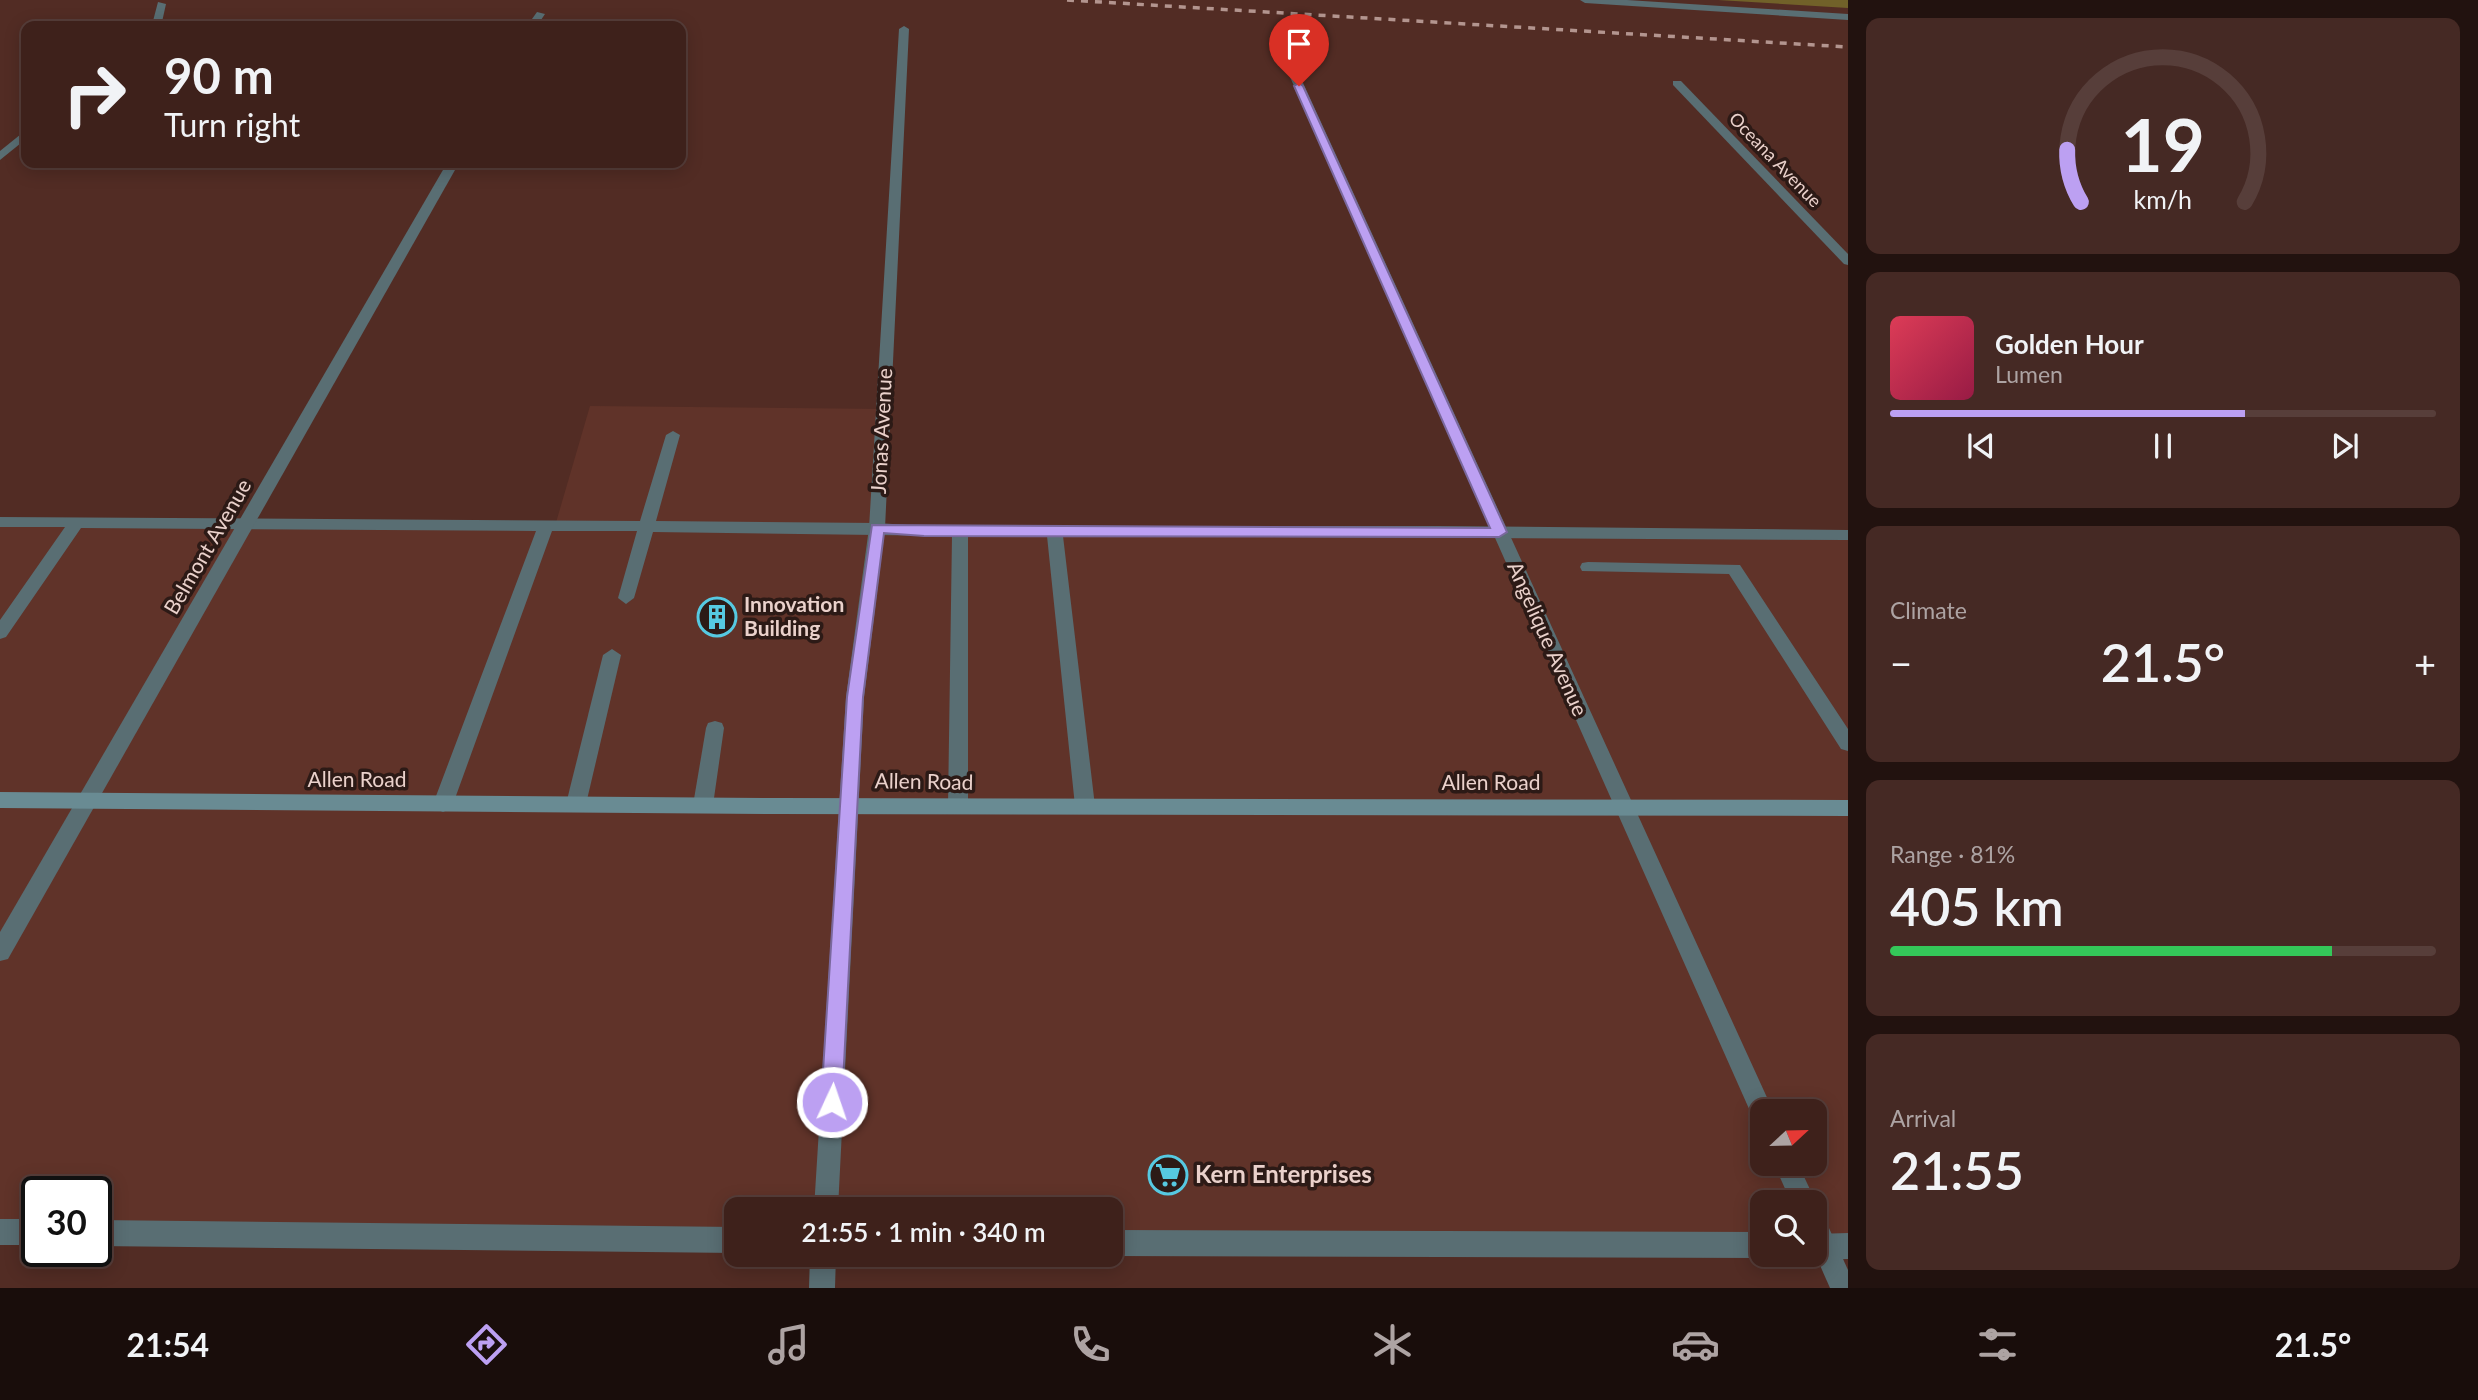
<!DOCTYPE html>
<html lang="en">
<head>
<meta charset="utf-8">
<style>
	:root { --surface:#3e211b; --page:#452924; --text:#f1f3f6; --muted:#ada3a3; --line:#573e3a; --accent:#bca0f2 }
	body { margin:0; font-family:Lato,sans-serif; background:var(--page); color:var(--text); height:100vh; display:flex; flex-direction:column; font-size:26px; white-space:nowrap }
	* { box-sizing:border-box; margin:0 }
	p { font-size:23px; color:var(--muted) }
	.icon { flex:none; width:38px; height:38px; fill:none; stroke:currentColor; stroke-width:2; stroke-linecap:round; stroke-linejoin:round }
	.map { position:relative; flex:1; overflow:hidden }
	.panel { display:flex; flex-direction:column; gap:18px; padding:18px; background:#22120f; width:630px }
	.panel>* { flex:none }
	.guide { position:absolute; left:21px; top:21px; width:665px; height:147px; border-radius:14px; box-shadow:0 4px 18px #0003,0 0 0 2px var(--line); background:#3e211b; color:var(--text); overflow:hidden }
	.needle { width:46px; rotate:68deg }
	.fabs { position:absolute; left:1750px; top:1099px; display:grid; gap:14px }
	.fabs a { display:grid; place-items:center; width:77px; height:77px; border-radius:14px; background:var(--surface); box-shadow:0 4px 18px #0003,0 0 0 2px var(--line); font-size:35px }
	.speed { position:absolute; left:21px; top:1176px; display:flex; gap:14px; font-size:35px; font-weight:700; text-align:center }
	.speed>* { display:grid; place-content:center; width:91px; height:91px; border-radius:50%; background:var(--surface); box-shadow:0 4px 18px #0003,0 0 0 2px var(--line); line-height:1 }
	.speed .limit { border:4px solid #111; border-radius:10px; background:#fff; color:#111 }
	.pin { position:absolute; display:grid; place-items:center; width:60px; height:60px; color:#fff; margin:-72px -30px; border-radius:50% 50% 50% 0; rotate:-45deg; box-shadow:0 0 7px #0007 }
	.pin .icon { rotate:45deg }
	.me { position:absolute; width:77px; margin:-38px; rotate:3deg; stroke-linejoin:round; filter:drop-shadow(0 0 5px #0008) }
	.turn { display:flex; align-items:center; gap:24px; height:147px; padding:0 28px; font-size:32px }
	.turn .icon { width:91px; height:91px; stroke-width:2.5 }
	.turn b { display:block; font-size:49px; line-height:60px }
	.big { font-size:52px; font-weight:600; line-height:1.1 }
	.panel .card { flex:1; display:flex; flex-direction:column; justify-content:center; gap:10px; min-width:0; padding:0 24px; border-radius:14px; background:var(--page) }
	.panel .dial { align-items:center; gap:0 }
	.dial svg { height:182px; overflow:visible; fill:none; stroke:var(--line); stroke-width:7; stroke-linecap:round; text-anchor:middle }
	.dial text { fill:var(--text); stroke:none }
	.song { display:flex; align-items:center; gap:21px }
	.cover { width:84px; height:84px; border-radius:10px; background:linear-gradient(135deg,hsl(350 70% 55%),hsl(340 70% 35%)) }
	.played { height:7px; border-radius:4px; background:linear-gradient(90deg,var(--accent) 65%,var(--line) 65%) }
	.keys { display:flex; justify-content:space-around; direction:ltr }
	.heat { display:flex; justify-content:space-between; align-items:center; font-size:38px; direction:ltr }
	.charge { height:10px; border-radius:5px; background:linear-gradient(90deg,#34c759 81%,var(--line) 0) }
	.trip { position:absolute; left:724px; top:1197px; width:399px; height:70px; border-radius:14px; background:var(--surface); box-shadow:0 4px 18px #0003,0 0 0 2px var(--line); font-weight:600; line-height:70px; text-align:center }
	.tabs { display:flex; height:112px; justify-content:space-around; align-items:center; background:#190d0b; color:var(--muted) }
	.tabs .icon { width:49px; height:49px }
	.tabs .on { color:var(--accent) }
	.tabs b { font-size:32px; color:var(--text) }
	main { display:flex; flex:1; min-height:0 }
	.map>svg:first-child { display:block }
	.built { fill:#603329; fill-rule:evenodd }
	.green { fill:#716129 }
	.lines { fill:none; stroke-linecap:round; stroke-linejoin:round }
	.service { fill:#596e73; fill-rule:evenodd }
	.minor { fill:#596e73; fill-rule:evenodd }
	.secondary { fill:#698b93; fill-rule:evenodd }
	.rail { stroke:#b3958f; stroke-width:3.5; stroke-dasharray:7 7; stroke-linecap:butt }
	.route { fill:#bca0f2; stroke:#7a689d; stroke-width:2 }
	.labels { text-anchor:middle; stroke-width:7; stroke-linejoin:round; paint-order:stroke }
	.far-street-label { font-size:18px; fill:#ead1cb; stroke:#2c1a16 }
	.street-label { font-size:21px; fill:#ead1cb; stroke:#2c1a16 }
	.poi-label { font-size:21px; font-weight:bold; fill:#ead1cb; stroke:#2c1a16; text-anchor:start }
	.near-poi-label { font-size:24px; font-weight:bold; fill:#ead1cb; stroke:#2c1a16; text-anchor:start }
</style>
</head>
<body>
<main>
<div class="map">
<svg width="1848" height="1288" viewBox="0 0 1848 1288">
	<rect width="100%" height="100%" fill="#522c24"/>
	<path class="built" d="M590,406L883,409L877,528L1848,535V1246L1815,1247V1202H1762V1245L1111,1243V1209H737V1240L96,1233V1192H37V1232H0V522L555,526ZM1762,1111H1815V1164H1762Z"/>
	<path class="green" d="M1718,0H1848V8Z"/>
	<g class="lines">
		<g class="service">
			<path d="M1580,0H1627L1848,14V20L1585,3Z"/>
			<path d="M673,431L680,435L656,521L877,523L924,526H1437L1848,530V540L1063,536L1095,806L1092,811L1085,814L1078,811L1075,806L1047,536H968V806L965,811L958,814L951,811L948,806L952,536L653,532L634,598L626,604L618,598L637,531H552L453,804L450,809L443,812L436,809L433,804L536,531L81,528L6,637L0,639V620L65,527H0V517L640,521L666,435Z"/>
			<path d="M1588,562L1740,565L1848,729V751L1841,749L1729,574L1582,571L1580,567L1582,563Z"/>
			<path d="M612,649L621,655L586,804L583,809L576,812L569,809L566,804L603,655Z"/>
			<path d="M715,721L722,723L724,728L713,805L710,810L703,813L696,810L693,805L706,728L708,723Z"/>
			<rect x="0" y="1219" width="37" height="26"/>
			<path d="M96,1220L737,1227V1253L96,1246Z"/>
			<path d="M1111,1230L1762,1232V1255H1769L1762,1258L1111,1256L1109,1255H1111Z"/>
			<path d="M1848,1233V1259L1815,1260L1806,1256L1815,1255V1234Z"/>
		</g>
		<g class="minor">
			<path d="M158,2L166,4L162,22L157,26H147L153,21Z"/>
			<path d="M537,12L545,14L537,26H527Z"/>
			<path d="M904,26L909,29L885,528L864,697L838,1209H814L846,697L869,528L899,29Z"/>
			<path d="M1283,47L1288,50L1770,1104L1773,1111H1762V1123L1754,1120L1278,50Z"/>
			<path d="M1673,81H1681L1848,254V265L1844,264L1673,85Z"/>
			<path d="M26,130V139L0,160V151Z"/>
			<path d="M447,163H459L8,959L0,961V932Z"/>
			<path d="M1774,1164H1798L1816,1202L1815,1206V1202H1791Z"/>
			<path d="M1815,1214L1824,1217L1848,1270V1288H1830L1815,1254Z"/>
			<path d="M810,1255H836L835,1288H809Z"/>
		</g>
		<path class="secondary" d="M0,792L776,798L1848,800V816L776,814L0,808Z"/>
		<path class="rail" d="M1067,0L1848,47"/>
	</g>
	<path class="route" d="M1299,83L1303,86L1507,532L1499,537L924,536L884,533L863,697L842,1102L839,1109L832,1112L824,1109L821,1102L847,697L872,525L1490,528L1294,86Z"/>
	<defs>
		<symbol id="building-ring" viewBox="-11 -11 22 22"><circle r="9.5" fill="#2c1a16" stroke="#56c9e1" stroke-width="1.5"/><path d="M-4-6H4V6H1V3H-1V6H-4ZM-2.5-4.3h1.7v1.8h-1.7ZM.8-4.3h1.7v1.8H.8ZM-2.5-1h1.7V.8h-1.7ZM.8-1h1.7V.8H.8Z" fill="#56c9e1"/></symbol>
		<symbol id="supermarket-ring" viewBox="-11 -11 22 22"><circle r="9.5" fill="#2c1a16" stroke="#56c9e1" stroke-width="1.5"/><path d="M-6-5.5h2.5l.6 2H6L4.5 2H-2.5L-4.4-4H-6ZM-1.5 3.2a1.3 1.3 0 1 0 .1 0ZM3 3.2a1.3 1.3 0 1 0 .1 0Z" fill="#56c9e1"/></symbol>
	</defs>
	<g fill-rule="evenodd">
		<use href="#building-ring" x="695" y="595" width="44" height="44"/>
		<use href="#supermarket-ring" x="1146" y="1153" width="44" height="44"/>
	</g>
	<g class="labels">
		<g class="far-street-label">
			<text transform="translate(1775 160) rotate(46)" y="6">Oceana Avenue</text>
		</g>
		<g class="street-label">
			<text transform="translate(882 431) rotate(-87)" y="7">Jonas Avenue</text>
			<text transform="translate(208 547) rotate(-60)" y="7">Belmont Avenue</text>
			<text transform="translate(1547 639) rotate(66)" y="7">Angelique Avenue</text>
			<text x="357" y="787">Allen Road</text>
			<text transform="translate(924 782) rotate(1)" y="7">Allen Road</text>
			<text x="1491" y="790">Allen Road</text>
		</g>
		<g class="poi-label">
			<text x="744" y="612">Innovation<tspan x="744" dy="24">Building</tspan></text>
		</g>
		<g class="near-poi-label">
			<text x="1195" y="1183">Kern Enterprises</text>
		</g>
	</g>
</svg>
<div class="fabs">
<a><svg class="needle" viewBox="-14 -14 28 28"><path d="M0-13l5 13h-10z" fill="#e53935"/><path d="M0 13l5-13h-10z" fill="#ada3a3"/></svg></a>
<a><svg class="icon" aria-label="search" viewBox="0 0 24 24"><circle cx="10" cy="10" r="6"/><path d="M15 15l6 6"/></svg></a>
</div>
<div class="speed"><div class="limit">30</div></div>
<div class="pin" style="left:1299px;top:86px;background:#d93025"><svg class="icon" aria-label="arrive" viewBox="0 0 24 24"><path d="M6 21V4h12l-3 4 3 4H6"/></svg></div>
<svg class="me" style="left:832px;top:1102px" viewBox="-20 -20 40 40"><circle r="17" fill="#bca0f2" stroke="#fff" stroke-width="3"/><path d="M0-11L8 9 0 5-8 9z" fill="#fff"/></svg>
<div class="trip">21:55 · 1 min · 340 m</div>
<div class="guide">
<div class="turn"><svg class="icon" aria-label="right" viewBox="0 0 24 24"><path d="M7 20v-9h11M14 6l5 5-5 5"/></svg><div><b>90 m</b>Turn right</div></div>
</div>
</div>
<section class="panel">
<div class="card dial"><svg viewBox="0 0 100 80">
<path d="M14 69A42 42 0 1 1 86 69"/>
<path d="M14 69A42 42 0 0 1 8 46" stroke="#bca0f2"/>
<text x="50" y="56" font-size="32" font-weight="700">19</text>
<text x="50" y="72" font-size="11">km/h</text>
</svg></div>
<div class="card">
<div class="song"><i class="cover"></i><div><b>Golden Hour</b><p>Lumen</p></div></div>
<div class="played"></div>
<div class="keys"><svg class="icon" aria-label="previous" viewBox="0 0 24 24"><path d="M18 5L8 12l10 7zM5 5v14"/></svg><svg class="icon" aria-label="pause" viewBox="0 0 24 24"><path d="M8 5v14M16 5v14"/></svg><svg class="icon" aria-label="next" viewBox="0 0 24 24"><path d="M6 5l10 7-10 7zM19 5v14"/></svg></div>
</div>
<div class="card"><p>Climate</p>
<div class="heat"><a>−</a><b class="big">21.5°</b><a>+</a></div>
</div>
<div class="card"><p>Range · 81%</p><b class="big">405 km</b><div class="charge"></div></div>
<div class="card"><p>Arrival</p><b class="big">21:55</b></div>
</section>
</main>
<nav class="tabs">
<b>21:54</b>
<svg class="icon on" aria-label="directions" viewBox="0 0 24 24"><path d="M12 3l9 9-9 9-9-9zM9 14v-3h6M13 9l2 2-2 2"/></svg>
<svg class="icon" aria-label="music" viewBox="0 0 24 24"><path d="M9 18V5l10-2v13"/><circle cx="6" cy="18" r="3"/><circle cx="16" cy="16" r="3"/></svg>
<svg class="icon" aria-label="phone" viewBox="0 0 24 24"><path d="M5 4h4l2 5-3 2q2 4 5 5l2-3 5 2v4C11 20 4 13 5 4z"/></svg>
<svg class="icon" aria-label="climate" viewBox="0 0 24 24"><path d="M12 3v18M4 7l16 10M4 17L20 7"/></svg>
<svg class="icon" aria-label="car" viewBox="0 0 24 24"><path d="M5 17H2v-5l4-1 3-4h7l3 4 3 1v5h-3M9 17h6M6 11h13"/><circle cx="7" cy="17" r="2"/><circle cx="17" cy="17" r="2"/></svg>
<svg class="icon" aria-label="filters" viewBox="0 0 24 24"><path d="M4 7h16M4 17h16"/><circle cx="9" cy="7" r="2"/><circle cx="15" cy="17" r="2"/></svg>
<b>21.5°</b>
</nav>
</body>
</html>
